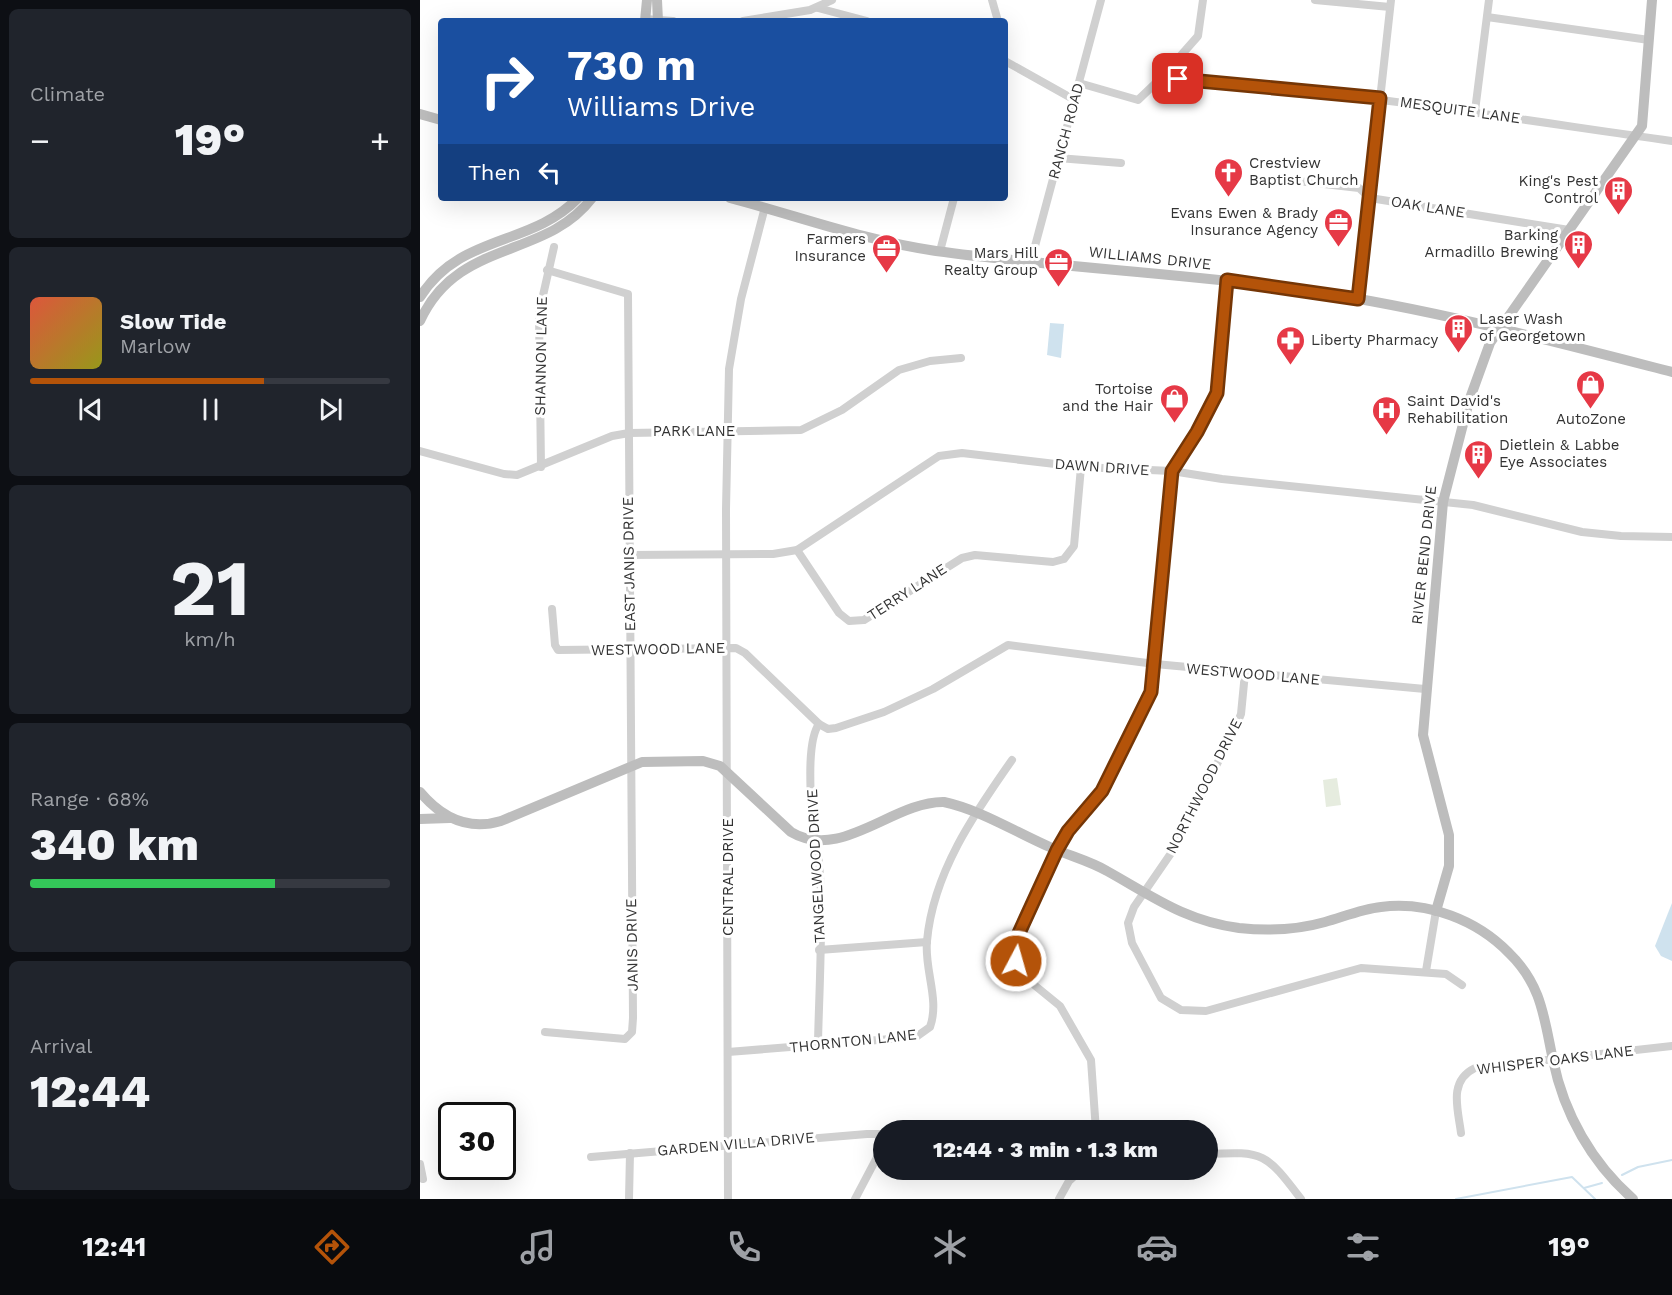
<!DOCTYPE html>
<html lang="en">
<head>
<meta charset="utf-8">
<style>
	:root { --surface:#171b24; --page:#20242c; --text:#f1f3f6; --muted:#9ea1a6; --line:#363941; --accent:#b45309 }
	body { margin:0; font-family:"Work Sans",sans-serif; background:var(--page); color:var(--text); height:100vh; display:flex; flex-direction:column; font-size:22px; white-space:nowrap }
	* { box-sizing:border-box; margin:0 }
	p { font-size:20px; color:var(--muted) }
	.icon { flex:none; width:33px; height:33px; fill:none; stroke:currentColor; stroke-width:2; stroke-linecap:round; stroke-linejoin:round }
	.map { position:relative; flex:1; overflow:hidden }
	.details { display:flex; flex-direction:column; gap:9px; padding:9px; background:#0d0f14; width:420px }
	.details>* { flex:none }
	.banner { position:absolute; left:18px; top:18px; width:570px; height:183px; border-radius:6px; box-shadow:0 6px 24px #0002; background:#1a4fa0; color:#fff; overflow:hidden }
	.speed { position:absolute; left:18px; top:1102px; display:flex; gap:12px; font-size:30px; font-weight:700; text-align:center }
	.speed>* { display:grid; place-content:center; width:78px; height:78px; border-radius:50%; background:var(--surface); box-shadow:0 6px 24px #0002; line-height:1 }
	.speed .limit { border:3px solid #111; border-radius:9px; background:#fff; color:#111 }
	.pin { position:absolute; display:grid; place-items:center; width:51px; height:51px; color:#fff; margin:-26px; border-radius:12px; box-shadow:0 3px 9px #0006 }
	.me { position:absolute; width:66px; margin:-33px; rotate:6deg; stroke-linejoin:round; filter:drop-shadow(0 0 4px #0008) }
	.turn { display:flex; align-items:center; gap:21px; height:126px; padding:0 30px; font-size:27px }
	.turn .icon { width:78px; height:78px; stroke-width:2.5 }
	.turn b { display:block; font-size:42px; line-height:51px }
	.then { display:flex; align-items:center; height:57px; padding:0 30px; background:#0003; gap:12px; font-size:22px }
	.big { font-size:45px; font-weight:800; line-height:1.1 }
	.details .widget { flex:1; display:flex; flex-direction:column; justify-content:center; gap:9px; min-width:0; padding:0 21px; border-radius:9px; background:var(--page) }
	.details .dial { align-items:center; gap:0 }
	.dial b { font-size:78px; line-height:1 }
	.song { display:flex; align-items:center; gap:18px }
	.cover { width:72px; height:72px; border-radius:9px; background:linear-gradient(135deg,hsl(10 70% 55%),hsl(60 70% 35%)) }
	.played { height:6px; border-radius:3px; background:linear-gradient(90deg,var(--accent) 65%,var(--line) 65%) }
	.keys { display:flex; justify-content:space-around; direction:ltr }
	.heat { display:flex; justify-content:space-between; align-items:center; font-size:33px; direction:ltr }
	.charge { height:9px; border-radius:4px; background:linear-gradient(90deg,#34c759 68%,var(--line) 0) }
	.trip { position:absolute; left:453px; top:1120px; width:345px; height:60px; border-radius:30px; background:var(--surface); box-shadow:0 6px 24px #0002; font-weight:800; line-height:60px; text-align:center }
	.tabs { display:flex; height:96px; justify-content:space-around; align-items:center; background:#090b0e; color:var(--muted) }
	.tabs .icon { width:42px; height:42px }
	.tabs .on { color:var(--accent) }
	.tabs b { font-size:27px; color:var(--text) }
	main { display:flex; flex:1; min-height:0 }
	.map>svg:first-child { display:block }
	.green { fill:#e6ecdf }
	.water { fill:#cfe2ee }
	.lines { fill:none; stroke-linecap:round; stroke-linejoin:round }
	.stream { stroke:#cfe2ee; stroke-width:2 }
	.street { stroke:#d0d0d0; stroke-width:8 }
	.secondary { stroke:#bdbdbd; stroke-width:10 }
	.route-casing { stroke:#753606; stroke-width:15 }
	.route { stroke:#b45309; stroke-width:10 }
	.labels { text-anchor:middle; stroke-width:6; stroke-linejoin:round; paint-order:stroke }
	.street-label { font-size:15px; fill:#333; stroke:#fff }
	.poi-label { font-size:15px; fill:#333; stroke:#fff; text-anchor:end }
</style>
</head>
<body>
<main>
<section class="details">
<div class="widget"><p>Climate</p>
<div class="heat"><a>−</a><b class="big">19°</b><a>+</a></div>
</div>
<div class="widget">
<div class="song"><i class="cover"></i><div><b>Slow Tide</b><p>Marlow</p></div></div>
<div class="played"></div>
<div class="keys"><svg class="icon" aria-label="previous" viewBox="0 0 24 24"><path d="M18 5L8 12l10 7zM5 5v14"/></svg><svg class="icon" aria-label="pause" viewBox="0 0 24 24"><path d="M8 5v14M16 5v14"/></svg><svg class="icon" aria-label="next" viewBox="0 0 24 24"><path d="M6 5l10 7-10 7zM19 5v14"/></svg></div>
</div>
<div class="widget dial"><b>21</b><p>km/h</p></div>
<div class="widget"><p>Range · 68%</p><b class="big">340 km</b><div class="charge"></div></div>
<div class="widget"><p>Arrival</p><b class="big">12:44</b></div>
</section>
<div class="map">
<svg width="1252" height="1199" viewBox="0 0 1252 1199">
	<rect width="100%" height="100%" fill="#fff"/>
	<path class="green" d="M917,778L921,805L906,807L903,780Z"/>
	<g class="water">
		<path d="M630,323L644,324L641,358L627,355Z"/>
		<path d="M1252,903V961L1241,956L1235,946Z"/>
	</g>
	<g class="lines">
		<g class="stream">
			<path d="M1202,1175L1218,1167L1252,1160"/>
			<path d="M1164,1188L1182,1183"/>
			<path d="M1036,1199L1152,1177L1175,1199"/>
		</g>
		<g class="street">
			<path d="M572,0L578,21"/>
			<path d="M895,0L970,7"/>
			<path d="M398,8L447,21"/>
			<path d="M1067,17L1229,40"/>
			<path d="M225,19L253,21"/>
			<path d="M323,21L390,10L412,0"/>
			<path d="M585,61L653,99"/>
			<path d="M741,78L778,36L783,0"/>
			<path d="M659,83L718,100L741,78C912,89 1082,117 1252,141"/>
			<path d="M1055,111L1069,0"/>
			<path d="M638,158L701,163"/>
			<path d="M869,180L939,188L950,198L1149,230"/>
			<path d="M520,251L534,198"/>
			<path d="M611,261L681,0"/>
			<path d="M938,299L971,0"/>
			<path d="M0,451L84,474L97,475L192,436L209,433L381,430L422,410L479,370L510,361L541,358"/>
			<path d="M121,467L119,313L134,247"/>
			<path d="M377,550L419,613L429,621L444,620L542,558L555,555L633,562L644,559L654,546L661,467"/>
			<path d="M209,555L353,554L377,550L519,456L542,453L661,467L752,471L802,479L1053,505L1162,532L1201,536L1252,537"/>
			<path d="M132,609L135,645L138,650L316,648L325,653L399,724L408,729L416,728L464,712L513,689L588,645L735,664L1005,689"/>
			<path d="M825,673L821,714L817,724L756,846L714,907L708,923L712,943L741,998L761,1010L786,1011L941,968L1026,974L1042,985"/>
			<path d="M399,950L507,942"/>
			<path d="M1006,971L1016,911"/>
			<path d="M125,1032L205,1039L212,1032L213,1018L208,294L127,270"/>
			<path d="M398,1046C398,1006 408,857 392,831C392,806 385,743 399,724"/>
			<path d="M308,1052L496,1037L510,1027C520,1000 504,969 507,941C513,873 554,814 592,760"/>
			<path d="M676,1131L671,1060L640,1006L602,975L596,961V940L637,850L648,831L682,791L731,692L752,471L777,432L797,393L807,280"/>
			<path d="M1041,1133C1038,1109 1028,1081 1055,1068L1252,1046"/>
			<path d="M788,1154C844,1151 846,1153 881,1199"/>
			<path d="M171,1157L447,1134H461L464,1139"/>
			<path d="M0,1164L3,1179"/>
			<path d="M209,1199L210,1153"/>
			<path d="M308,1199L306,509L309,369L321,299L345,207"/>
			<path d="M435,1199L464,1144"/>
			<path d="M639,1199L649,1181L661,1170"/>
		</g>
		<g class="secondary">
			<path d="M237,0L238,21"/>
			<path d="M225,21L227,0"/>
			<path d="M0,114L21,120"/>
			<path d="M310,198C378,216 446,241 516,251C640,268 766,273 890,291C1012,309 1132,341 1252,372"/>
			<path d="M0,297C41,233 111,247 158,198"/>
			<path d="M0,321C38,238 125,260 172,198"/>
			<path d="M0,792C21,817 48,831 81,821L222,762L283,761L300,766L371,832C421,862 473,801 524,802C561,810 597,833 632,848C650,856 670,861 687,871C732,896 765,921 819,928C847,931 877,930 905,922C923,917 942,909 961,907C1008,901 1057,920 1089,953C1122,985 1124,1018 1133,1060C1144,1114 1172,1163 1213,1199"/>
			<path d="M0,819L30,818"/>
			<path d="M1016,911L1029,866V835L1003,735L1023,502L1049,401L1070,343L1222,126L1232,0"/>
		</g>
	</g>
	<g class="lines">
		<defs>
			<path id="route" d="M596,961L595,947L599,933L637,850L648,831L682,791L731,692L752,471L777,432L797,393L807,280L938,299L960,98L758,79"/>
		</defs>
		<use href="#route" class="route-casing"/>
		<use href="#route" class="route"/>
	</g>
	<defs>
		<symbol id="church-pin" viewBox="-11 -11 22 30"><path d="M0 17L-7.5 6A9.5 9.5 0 1 1 7.5 6Z" fill="#e63946" stroke="#fff"/><path d="M-1.2-6h2.4v3.5h3.3v2.4h-3.3V6h-2.4V-.1h-3.3v-2.4h3.3Z" fill="#fff"/></symbol>
		<symbol id="building-pin" viewBox="-11 -11 22 30"><path d="M0 17L-7.5 6A9.5 9.5 0 1 1 7.5 6Z" fill="#e63946" stroke="#fff"/><path d="M-4-6H4V6H1V3H-1V6H-4ZM-2.5-4.3h1.7v1.8h-1.7ZM.8-4.3h1.7v1.8H.8ZM-2.5-1h1.7V.8h-1.7ZM.8-1h1.7V.8H.8Z" fill="#fff"/></symbol>
		<symbol id="office-pin" viewBox="-11 -11 22 30"><path d="M0 17L-7.5 6A9.5 9.5 0 1 1 7.5 6Z" fill="#e63946" stroke="#fff"/><path d="M-6-3h4V-5.5h4V-3h4V5H-6ZM-1-4.5V-3h2v-1.5ZM-6 0V1H6V0Z" fill="#fff"/></symbol>
		<symbol id="pharmacy-pin" viewBox="-11 -11 22 30"><path d="M0 17L-7.5 6A9.5 9.5 0 1 1 7.5 6Z" fill="#e63946" stroke="#fff"/><path d="M-2-6h4v4h4v4h-4v4h-4v-4h-4v-4h4Z" fill="#fff"/></symbol>
		<symbol id="shop-pin" viewBox="-11 -11 22 30"><path d="M0 17L-7.5 6A9.5 9.5 0 1 1 7.5 6Z" fill="#e63946" stroke="#fff"/><path d="M-5-2.5h2.3a2.7 3.5 0 0 1 5.4 0H5L5.5 6h-11ZM-1.5-2.5h3a1.5 2.3 0 0 0-3 0Z" fill="#fff"/></symbol>
		<symbol id="hospital-pin" viewBox="-11 -11 22 30"><path d="M0 17L-7.5 6A9.5 9.5 0 1 1 7.5 6Z" fill="#e63946" stroke="#fff"/><path d="M-5-5h3v3.5h4V-5h3V5h-3V1.5h-4V5h-3Z" fill="#fff"/></symbol>
	</defs>
	<g fill-rule="evenodd">
		<use href="#church-pin" x="792" y="156" width="33" height="45"/>
		<use href="#building-pin" x="1182" y="174" width="33" height="45"/>
		<use href="#office-pin" x="902" y="206" width="33" height="45"/>
		<use href="#building-pin" x="1142" y="228" width="33" height="45"/>
		<use href="#office-pin" x="450" y="232" width="33" height="45"/>
		<use href="#office-pin" x="622" y="246" width="33" height="45"/>
		<use href="#building-pin" x="1022" y="312" width="33" height="45"/>
		<use href="#pharmacy-pin" x="854" y="324" width="33" height="45"/>
		<use href="#shop-pin" x="1154" y="368" width="33" height="45"/>
		<use href="#shop-pin" x="738" y="382" width="33" height="45"/>
		<use href="#hospital-pin" x="950" y="394" width="33" height="45"/>
		<use href="#building-pin" x="1042" y="438" width="33" height="45"/>
	</g>
	<g class="labels">
		<g class="street-label">
			<text transform="translate(1040 110) rotate(8)" y="5">MESQUITE LANE</text>
			<text transform="translate(646 131) rotate(-75)" y="5">RANCH ROAD</text>
			<text transform="translate(1008 207) rotate(9)" y="5">OAK LANE</text>
			<text transform="translate(730 258) rotate(6)" y="5">WILLIAMS DRIVE</text>
			<text transform="translate(121 356) rotate(-89)" y="5">SHANNON LANE</text>
			<text x="274" y="436">PARK LANE</text>
			<text transform="translate(682 467) rotate(4)" y="5">DAWN DRIVE</text>
			<text transform="translate(1004 555) rotate(-84)" y="5">RIVER BEND DRIVE</text>
			<text transform="translate(209 564) rotate(-91)" y="5">EAST JANIS DRIVE</text>
			<text transform="translate(487 592) rotate(-33)" y="5">TERRY LANE</text>
			<text transform="translate(238 649) rotate(-1)" y="5">WESTWOOD LANE</text>
			<text transform="translate(833 674) rotate(5)" y="5">WESTWOOD LANE</text>
			<text transform="translate(784 786) rotate(-63)" y="5">NORTHWOOD DRIVE</text>
			<text transform="translate(396 866) rotate(-93)" y="5">TANGELWOOD DRIVE</text>
			<text transform="translate(308 877) rotate(-90)" y="5">CENTRAL DRIVE</text>
			<text transform="translate(212 945) rotate(-91)" y="5">JANIS DRIVE</text>
			<text transform="translate(433 1041) rotate(-6)" y="5">THORNTON LANE</text>
			<text transform="translate(1135 1060) rotate(-7)" y="5">WHISPER OAKS LANE</text>
			<text transform="translate(316 1144) rotate(-5)" y="5">GARDEN VILLA DRIVE</text>
		</g>
		<g class="poi-label">
			<text x="829" y="168" text-anchor="start">Crestview<tspan x="829" dy="17">Baptist Church</tspan></text>
			<text x="1178" y="186">King's Pest<tspan x="1178" dy="17">Control</tspan></text>
			<text x="898" y="218">Evans Ewen &amp; Brady<tspan x="898" dy="17">Insurance Agency</tspan></text>
			<text x="1138" y="240">Barking<tspan x="1138" dy="17">Armadillo Brewing</tspan></text>
			<text x="446" y="244">Farmers<tspan x="446" dy="17">Insurance</tspan></text>
			<text x="618" y="258">Mars Hill<tspan x="618" dy="17">Realty Group</tspan></text>
			<text x="1059" y="324" text-anchor="start">Laser Wash<tspan x="1059" dy="17">of Georgetown</tspan></text>
			<text x="891" y="345" text-anchor="start">Liberty Pharmacy</text>
			<text x="733" y="394">Tortoise<tspan x="733" dy="17">and the Hair</tspan></text>
			<text x="987" y="406" text-anchor="start">Saint David's<tspan x="987" dy="17">Rehabilitation</tspan></text>
			<text x="1171" y="424" text-anchor="middle">AutoZone</text>
			<text x="1079" y="450" text-anchor="start">Dietlein &amp; Labbe<tspan x="1079" dy="17">Eye Associates</tspan></text>
		</g>
	</g>
</svg>
<div class="speed"><div class="limit">30</div></div>
<div class="pin" style="left:758px;top:79px;background:#d93025"><svg class="icon" aria-label="arrive" viewBox="0 0 24 24"><path d="M6 21V4h12l-3 4 3 4H6"/></svg></div>
<svg class="me" style="left:596px;top:961px" viewBox="-20 -20 40 40"><circle r="17" fill="#b45309" stroke="#fff" stroke-width="3"/><path d="M0-11L8 9 0 5-8 9z" fill="#fff"/></svg>
<div class="trip">12:44 · 3 min · 1.3 km</div>
<div class="banner">
<div class="turn"><svg class="icon" aria-label="right" viewBox="0 0 24 24"><path d="M7 20v-9h11M14 6l5 5-5 5"/></svg><div><b>730 m</b>Williams Drive</div></div>
<div class="then">Then<svg class="icon" aria-label="left" viewBox="0 0 24 24"><path d="M17 20v-9H6M10 6l-5 5 5 5"/></svg></div>
</div>
</div>
</main>
<nav class="tabs">
<b>12:41</b>
<svg class="icon on" aria-label="directions" viewBox="0 0 24 24"><path d="M12 3l9 9-9 9-9-9zM9 14v-3h6M13 9l2 2-2 2"/></svg>
<svg class="icon" aria-label="music" viewBox="0 0 24 24"><path d="M9 18V5l10-2v13"/><circle cx="6" cy="18" r="3"/><circle cx="16" cy="16" r="3"/></svg>
<svg class="icon" aria-label="phone" viewBox="0 0 24 24"><path d="M5 4h4l2 5-3 2q2 4 5 5l2-3 5 2v4C11 20 4 13 5 4z"/></svg>
<svg class="icon" aria-label="climate" viewBox="0 0 24 24"><path d="M12 3v18M4 7l16 10M4 17L20 7"/></svg>
<svg class="icon" aria-label="car" viewBox="0 0 24 24"><path d="M5 17H2v-5l4-1 3-4h7l3 4 3 1v5h-3M9 17h6M6 11h13"/><circle cx="7" cy="17" r="2"/><circle cx="17" cy="17" r="2"/></svg>
<svg class="icon" aria-label="filters" viewBox="0 0 24 24"><path d="M4 7h16M4 17h16"/><circle cx="9" cy="7" r="2"/><circle cx="15" cy="17" r="2"/></svg>
<b>19°</b>
</nav>
</body>
</html>
